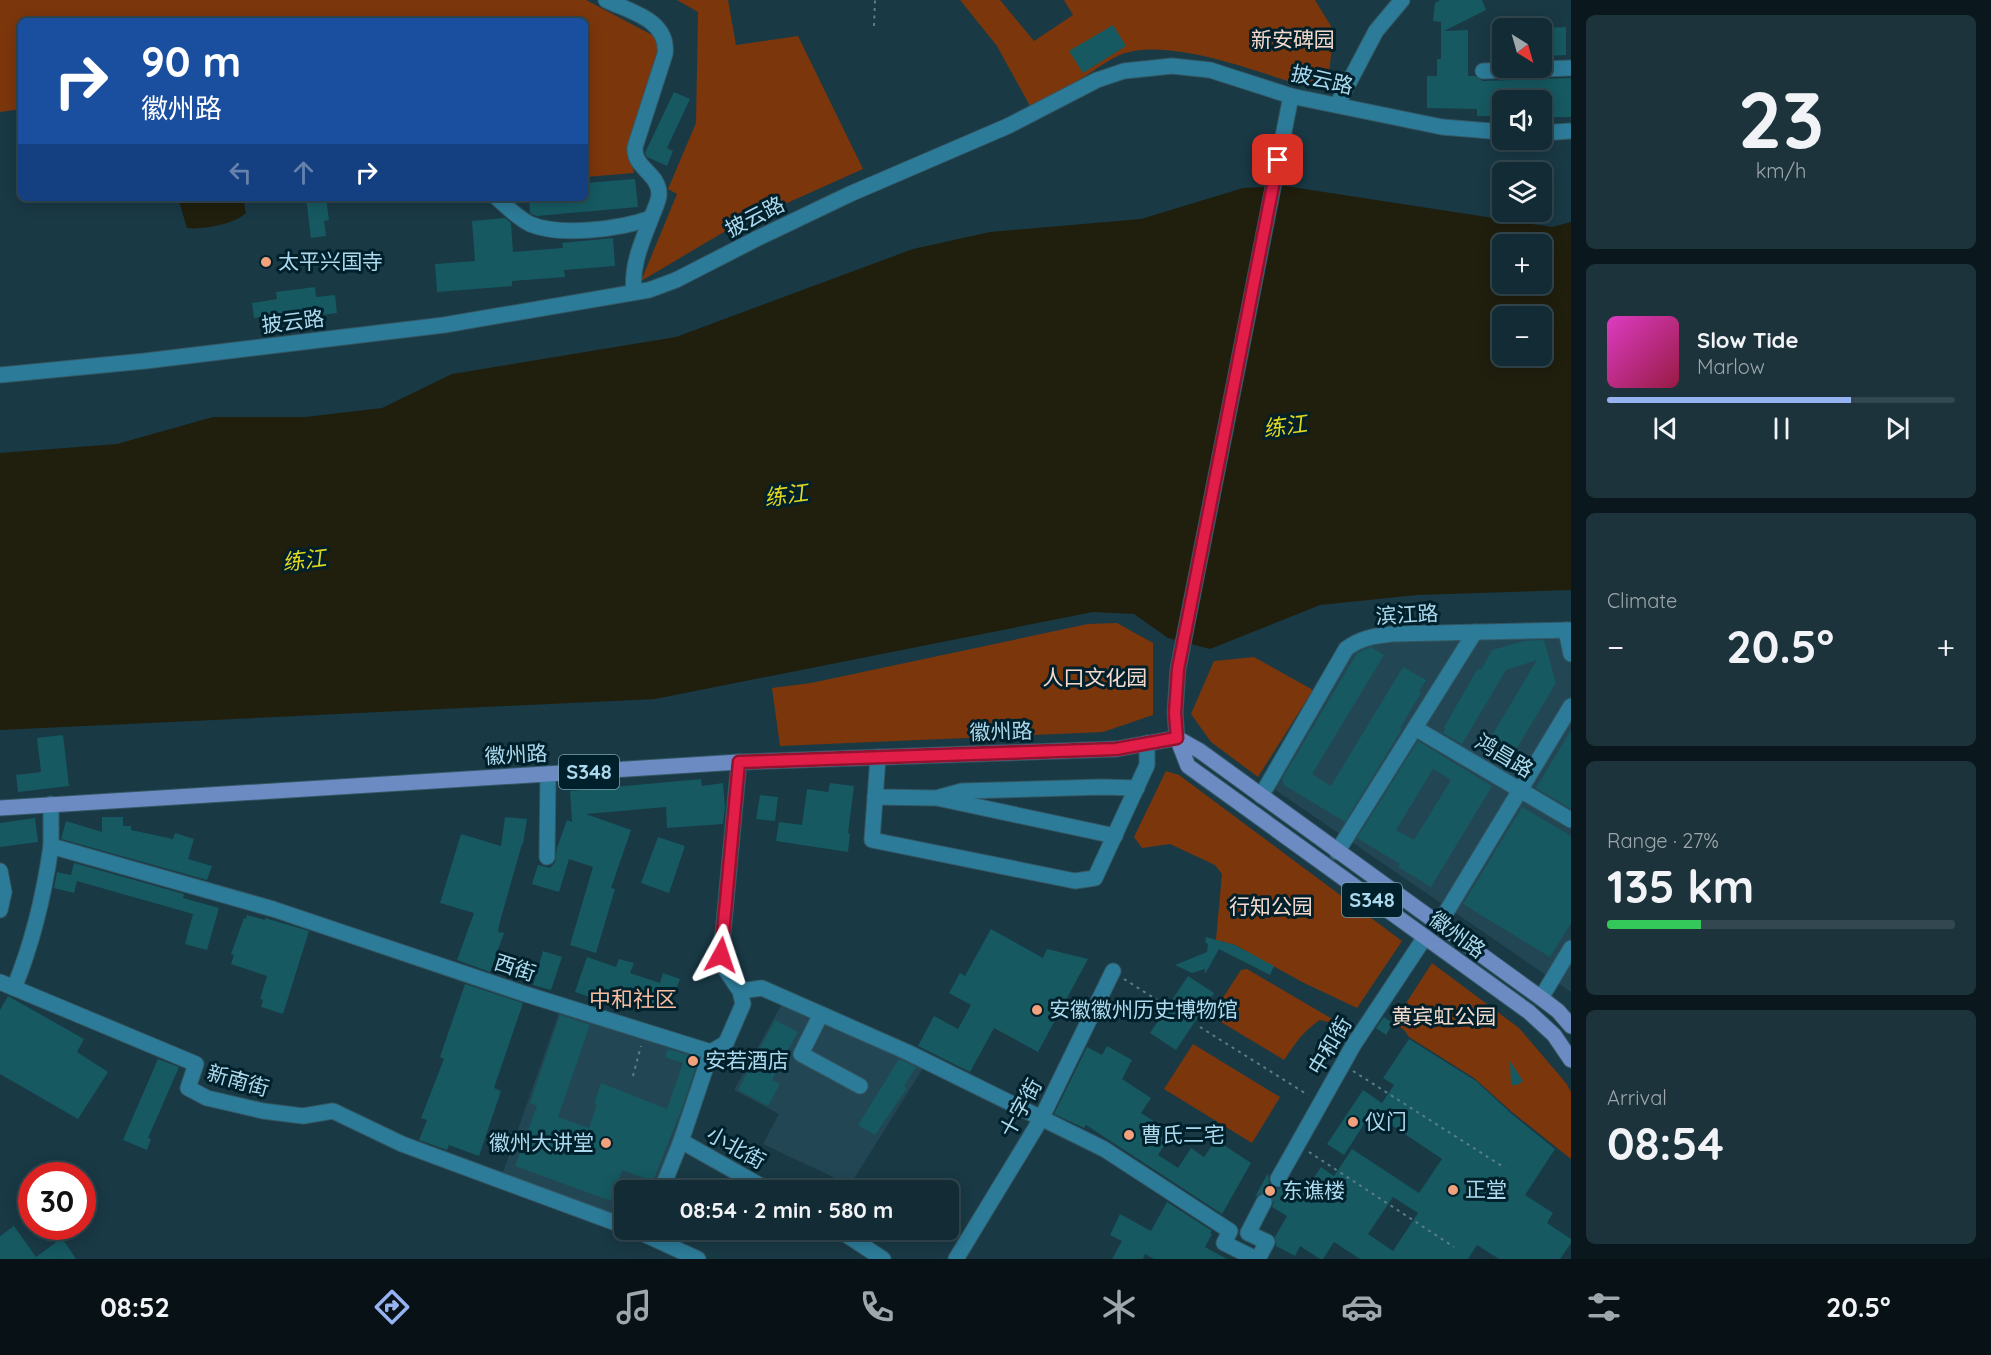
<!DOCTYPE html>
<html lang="en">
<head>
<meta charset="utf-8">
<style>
	:root { --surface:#132b34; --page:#1c333c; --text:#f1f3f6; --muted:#9da7ac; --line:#32474f; --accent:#95b2f1 }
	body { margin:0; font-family:Quicksand,"Noto Sans SC",sans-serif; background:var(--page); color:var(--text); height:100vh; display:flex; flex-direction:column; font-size:22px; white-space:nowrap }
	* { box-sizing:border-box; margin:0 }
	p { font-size:20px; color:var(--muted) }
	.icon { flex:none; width:33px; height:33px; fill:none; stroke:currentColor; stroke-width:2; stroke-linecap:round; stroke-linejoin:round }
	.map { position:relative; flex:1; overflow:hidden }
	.panel { display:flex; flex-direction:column; gap:15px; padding:15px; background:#0a181d; width:420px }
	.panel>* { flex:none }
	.hud { position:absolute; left:18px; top:18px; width:570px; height:183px; border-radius:9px; box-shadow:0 3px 15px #0003,0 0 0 2px var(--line); background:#1a4fa0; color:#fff; overflow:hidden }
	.needle { width:39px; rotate:143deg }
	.tools { position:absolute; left:1492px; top:18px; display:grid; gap:12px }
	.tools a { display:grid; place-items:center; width:60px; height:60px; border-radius:9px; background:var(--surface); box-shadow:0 3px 15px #0003,0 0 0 2px var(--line); font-size:30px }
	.speed { position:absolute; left:18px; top:1162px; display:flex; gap:12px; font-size:30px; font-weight:700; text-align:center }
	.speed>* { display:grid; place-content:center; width:78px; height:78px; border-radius:50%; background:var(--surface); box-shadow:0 3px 15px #0003,0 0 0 2px var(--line); line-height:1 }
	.speed .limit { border:9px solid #d22; background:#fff; color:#111 }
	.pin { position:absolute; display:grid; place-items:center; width:51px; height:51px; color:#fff; margin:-26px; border-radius:12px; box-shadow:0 3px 9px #0006 }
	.me { position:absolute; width:66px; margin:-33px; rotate:5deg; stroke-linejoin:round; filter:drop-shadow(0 0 4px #0008) }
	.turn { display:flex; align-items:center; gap:21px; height:126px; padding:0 24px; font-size:27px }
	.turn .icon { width:78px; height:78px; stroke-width:2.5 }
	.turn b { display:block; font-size:42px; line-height:51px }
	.lanes { display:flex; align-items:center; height:57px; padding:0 24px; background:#0003; justify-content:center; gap:30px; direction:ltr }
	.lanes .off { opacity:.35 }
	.big { font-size:45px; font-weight:700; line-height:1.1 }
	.panel .widget { flex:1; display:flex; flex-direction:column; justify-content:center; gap:9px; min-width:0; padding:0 21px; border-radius:9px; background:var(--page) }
	.panel .dial { align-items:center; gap:0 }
	.dial b { font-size:78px; line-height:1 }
	.song { display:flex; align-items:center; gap:18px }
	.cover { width:72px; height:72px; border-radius:9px; background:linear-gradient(135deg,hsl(310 70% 55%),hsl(340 70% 35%)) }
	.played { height:6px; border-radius:3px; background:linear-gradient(90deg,var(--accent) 70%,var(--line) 70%) }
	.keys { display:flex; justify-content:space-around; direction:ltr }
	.heat { display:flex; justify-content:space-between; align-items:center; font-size:33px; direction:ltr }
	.charge { height:9px; border-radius:4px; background:linear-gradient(90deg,#34c759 27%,var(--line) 0) }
	.trip { position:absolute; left:614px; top:1180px; width:345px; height:60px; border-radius:9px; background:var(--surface); box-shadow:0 3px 15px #0003,0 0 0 2px var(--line); font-weight:700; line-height:60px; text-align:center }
	.menu { display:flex; height:96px; justify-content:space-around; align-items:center; background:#081115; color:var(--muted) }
	.menu .icon { width:42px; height:42px }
	.menu .current { color:var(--accent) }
	.menu b { font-size:27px; color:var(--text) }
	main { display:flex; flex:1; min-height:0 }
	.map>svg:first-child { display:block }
	.built { fill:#234654 }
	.green { fill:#7c360c }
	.water { fill:#201f0e; fill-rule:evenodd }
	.building { fill:#165961; fill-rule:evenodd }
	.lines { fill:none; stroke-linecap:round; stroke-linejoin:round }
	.minor-tunnel { stroke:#2f515e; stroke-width:15; stroke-dasharray:15 8; stroke-linecap:butt }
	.minor-casing { stroke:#345865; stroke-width:17 }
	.major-casing { stroke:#345865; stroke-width:17 }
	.path { stroke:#587d8d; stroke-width:2; stroke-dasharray:3 4.5; stroke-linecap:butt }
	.minor { stroke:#2c7b98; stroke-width:15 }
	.major { stroke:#6d8bc3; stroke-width:15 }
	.route-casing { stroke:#92132f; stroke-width:15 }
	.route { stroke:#e11d48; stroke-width:10 }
	.poi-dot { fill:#f1a17b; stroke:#00202b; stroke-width:2 }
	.labels { text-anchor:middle; stroke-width:6; stroke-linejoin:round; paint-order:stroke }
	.shield { fill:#00202b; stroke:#78a2b3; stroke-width:1.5 }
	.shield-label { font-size:20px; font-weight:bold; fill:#acd9ed }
	.park-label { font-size:21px; fill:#f5d9cc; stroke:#00202b }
	.street-label { font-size:21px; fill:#acd9ed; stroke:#00202b }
	.poi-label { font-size:21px; fill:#acd9ed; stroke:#00202b; text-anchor:start }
	.water-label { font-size:22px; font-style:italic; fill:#e1d71d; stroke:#00202b }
	.neighbourhood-label { font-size:22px; fill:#f9bca0; stroke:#00202b }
</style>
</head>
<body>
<main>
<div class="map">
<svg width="1571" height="1259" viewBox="0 0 1571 1259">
	<rect width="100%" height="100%" fill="#193945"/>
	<g class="built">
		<path d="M1571,632V992L1271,787L1350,654L1379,639Z"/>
		<path d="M782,1004L925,1065L850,1185L763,1144L779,1114L734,1090Z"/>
		<path d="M560,1010L707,1055L657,1191H624V1222L503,1172Z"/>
	</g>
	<g class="green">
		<path d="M0,0H586L654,36L659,51L627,146L634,173L585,177V21H21V109L0,112Z"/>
		<path d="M677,0H728L736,45L798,36L863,169L729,229L641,281L677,194L668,189L696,123L698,12Z"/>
		<path d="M960,0H1000L1034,41L1073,15L1064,0H1315L1334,31L1329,73L1306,87C1258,72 1170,37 1122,54C1107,60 1093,72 1079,80C1063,90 1046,98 1030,106L997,46Z"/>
		<path d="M1117,623L1153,643V715L1103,732L780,746L772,688L811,683L1088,624Z"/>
		<path d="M1254,657L1313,690L1258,777L1211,742L1191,714L1214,661Z"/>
		<path d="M1166,771L1179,775L1402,941L1357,1008L1304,983L1235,945L1216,940L1222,874L1215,865L1170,844L1142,848L1134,837Z"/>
		<path d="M1432,963L1519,1028L1566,1083L1571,1092V1159L1512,1112L1474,1078L1409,1037L1405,1031L1394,1022Z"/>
		<path d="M1247,969L1334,1020L1332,1023L1320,1020C1302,1032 1296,1043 1284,1060L1211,1016L1241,970Z"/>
		<path d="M1193,1044L1280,1097L1252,1143L1164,1089Z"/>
	</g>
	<g class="water">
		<path d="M1285,186L1552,227L1571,222V590L1417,595L1320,605L1210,649L1168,638L1134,614L1093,612L655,699L0,730V453L117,444L213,417H305L382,408L452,374L676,337L913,249L990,232L1141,219L1243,188ZM1503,244H1542V284H1503ZM1503,316H1542V356H1503Z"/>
		<path d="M178,198H243L246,213C235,224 202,230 187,228Z"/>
	</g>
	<g class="building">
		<path d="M1440,0H1482L1486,10L1444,31L1468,30V76H1475L1483,81L1571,78V117H1542V100H1503V116H1477V109L1427,108V76H1437V59H1441V22L1433,21L1435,3Z"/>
		<path d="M1113,25L1126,46L1083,73L1069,51Z"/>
		<path d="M1566,27V55L1542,56V28Z"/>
		<path d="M1490,29H1503V57H1491Z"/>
		<path d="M674,92L690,99L667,148L673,151L667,166L647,157L645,153Z"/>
		<path d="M635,179L638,207L536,216L530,213L529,198H585V183Z"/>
		<path d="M306,198H326L329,220L324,221L326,236L311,238Z"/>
		<path d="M505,218L511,223L513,252L563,248L562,243L613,238L615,266L564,270L565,277L512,281V286L437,292L435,264L475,261L472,221Z"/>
		<path d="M315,287L316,297L335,295L337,313L280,321L279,314L254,318L252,303L277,299L276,292Z"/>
		<path d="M1544,640L1556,683L1505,768L1483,755L1487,748L1485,747L1537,660L1506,670L1462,744L1443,733L1446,729L1444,727L1462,696L1478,668L1481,670L1492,650L1524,641Z"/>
		<path d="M1371,647L1384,655L1312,774L1331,786L1403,667L1426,680L1419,692L1421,693L1400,728L1402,729L1345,822L1284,785L1282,779L1357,653Z"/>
		<path d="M1571,730V809L1536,788Z"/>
		<path d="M63,735L69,786L18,792L16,775L41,772L37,738Z"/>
		<path d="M1418,741L1492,786L1431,887L1398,867L1400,864L1357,838ZM1433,769L1451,780L1414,840L1396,830Z"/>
		<path d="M701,779L702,786L723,783L725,807L723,824L667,828L666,807L586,814L631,830L611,888L615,889L596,953L570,945L593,867L569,859L559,892L532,884L538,865L550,868L555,862L557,848L567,820L572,822L570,791Z"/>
		<path d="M830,783L854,786L848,833L850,834L848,852L776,841L779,822L802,825L807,789L828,792Z"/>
		<path d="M760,795L778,797L775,821L756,819Z"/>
		<path d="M1522,807L1571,836V923L1550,957L1463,904Z"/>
		<path d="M102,817H123V826H131V830L173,839L175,833L194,839L188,859L212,866L207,880L61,839L66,821L102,832Z"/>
		<path d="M505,817L527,819L523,844H522L499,925L498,932L504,933L490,972L457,960L474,913L440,903L461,834L501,846Z"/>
		<path d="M35,818L38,842L0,847V823Z"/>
		<path d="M658,837L685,846L669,893L641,883Z"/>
		<path d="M74,863L184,894L183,898L219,908L207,950L185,944L193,914L77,881L74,893L54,888L57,872L71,875Z"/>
		<path d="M247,915L265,920V918L309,931L283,1014L261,1007L263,1000L260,999L267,976L231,964L234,955L231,954L244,918L246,919Z"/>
		<path d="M991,929L1043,958L1047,949L1088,959L1038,1052L994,1028L970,1072L918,1046L934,1016L958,1029L971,1005L949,993L960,973L965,976Z"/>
		<path d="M1206,937L1235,945L1274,966L1270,975L1219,949L1205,974V969L1192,973L1175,965L1207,952L1208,944L1205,942Z"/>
		<path d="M543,951L562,957L551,990L533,985Z"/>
		<path d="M587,957L616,967L619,959L634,963L630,973L660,983L663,973L680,979L669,1010L600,987L596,999L575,992Z"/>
		<path d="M1188,976L1214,993L1176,1050L1150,1033Z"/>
		<path d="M465,984L523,1003L494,1088L501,1091L479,1156L449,1145L447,1150L419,1140L427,1120L421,1118L444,1059L440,1057Z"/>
		<path d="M8,996L84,1039L77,1052L108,1072L78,1119L0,1074V1010Z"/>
		<path d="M560,1015L590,1025L558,1117L589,1128L597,1104L594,1103L601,1083L667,1109L683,1063L665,1057L668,1049L699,1058L682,1108L653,1181L622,1170L611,1201L515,1166L537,1106L530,1103Z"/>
		<path d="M1384,1017L1393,1023L1386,1035L1376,1028Z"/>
		<path d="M775,1020L798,1032L772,1080L780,1084L768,1106L738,1090Z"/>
		<path d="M1409,1039L1476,1081L1513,1115L1555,1149L1525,1195L1553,1213L1547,1223L1571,1239V1243L1560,1259H1499L1477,1245L1468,1259H1360L1334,1242L1323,1259H1320L1300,1246L1295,1256L1276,1246L1275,1237L1287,1216L1272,1207L1274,1201L1269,1194L1263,1192L1255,1197L1268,1173L1269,1183L1273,1187L1279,1189L1286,1184L1303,1194L1321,1167L1334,1176L1352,1149L1419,1193L1442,1159L1372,1112L1344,1155L1327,1144L1363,1090L1382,1103L1394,1085L1383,1078ZM1393,1197L1418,1213L1393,1251L1368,1234Z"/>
		<path d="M1107,1046L1132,1060L1122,1079L1151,1098L1141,1113L1172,1133L1158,1155L1178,1168L1191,1148L1204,1157L1216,1140L1251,1163L1222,1214L1086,1125L1084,1128L1054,1114L1087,1047L1102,1055Z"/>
		<path d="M158,1059L179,1067L148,1138L151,1139L147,1150L123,1140Z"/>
		<path d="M899,1059L916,1067L904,1086L907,1088L875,1135L858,1125Z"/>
		<path d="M1510,1061L1523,1081L1517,1085H1511Z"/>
		<path d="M1167,1202L1212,1231L1210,1233L1212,1234L1205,1247L1227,1259H1154L1145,1254L1143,1259H1112L1122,1241L1110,1235L1120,1214L1151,1231Z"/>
		<path d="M14,1226L36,1257L62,1238L76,1259H0V1236Z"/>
	</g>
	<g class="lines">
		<path class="minor-tunnel" d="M1264,1202L1278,1179"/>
		<defs>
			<g id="minor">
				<path d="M606,0C631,12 669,20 665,54L635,147C633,168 659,173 659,194C659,201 654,210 652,216C642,242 631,265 634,292"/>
				<path d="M1483,71L1571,68"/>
				<path d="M1337,105L1376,31L1402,0"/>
				<path d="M1542,133L1571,131"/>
				<path d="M497,198C507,207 518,218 530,224C560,237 621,229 651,218"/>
				<path d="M0,375L145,361L444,325L649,290L676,280L756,239L850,194L1008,126L1097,80L1124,71L1172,66L1210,70L1291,96L1442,127L1503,132"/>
				<path d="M1566,630L1571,654"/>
				<path d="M1415,728L1571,820"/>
				<path d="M1177,738L1175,713L1178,669L1291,96"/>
				<path d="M878,757L872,840L1075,881L1095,878L1147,765V743"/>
				<path d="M1261,796L1346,649C1360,638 1374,636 1392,634L1571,630"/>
				<path d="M875,797L937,798L1115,836"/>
				<path d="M940,797L962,791L1102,787L1137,788"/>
				<path d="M51,804V846L273,909L522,993L711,1052L726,1043L743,1004L740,991L725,969L721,955L739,762"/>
				<path d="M1337,852L1475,632"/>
				<path d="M547,857L548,774"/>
				<path d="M0,871L4,892L0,910"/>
				<path d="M1439,924L1571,706"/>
				<path d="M0,982L196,1064L188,1088L207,1098L263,1111L303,1116L333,1111L402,1144L624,1226"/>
				<path d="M14,988C33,942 44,895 51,846"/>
				<path d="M740,991L762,988L907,1052L1104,1149L1230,1231L1224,1243L1256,1259"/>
				<path d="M1541,998L1571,948"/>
				<path d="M821,1014L801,1054L860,1086"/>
				<path d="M681,1141L770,1191"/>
				<path d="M1278,1179L1354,1044L1425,937"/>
				<path d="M661,1191L681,1141L711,1052"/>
				<path d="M635,1230L698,1259"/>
				<path d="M839,1230L883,1259"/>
				<path d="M956,1259L1041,1119L1113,971"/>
				<path d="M1258,1259L1267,1242L1248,1233L1264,1202"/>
			</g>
			<g id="major">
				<path d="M1177,738L1188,766L1529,1012L1554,1035L1571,1060"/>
				<path d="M0,808L739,762L1116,749L1177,738L1200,751L1541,998L1558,1011L1571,1026"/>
			</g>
		</defs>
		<use href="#minor" class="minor-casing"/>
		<use href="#major" class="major-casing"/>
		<g class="path">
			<path d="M874,26L875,0"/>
			<path d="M1124,979L1165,1005"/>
			<path d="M1200,1027L1308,1095"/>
			<path d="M1353,1071L1505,1168"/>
			<path d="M633,1076L641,1046"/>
			<path d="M1309,1152L1454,1247"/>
		</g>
		<use href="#minor" class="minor"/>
		<use href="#major" class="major"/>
	</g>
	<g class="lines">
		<defs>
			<path id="route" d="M721,955L739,762L1116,749L1177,738L1175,713L1178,669L1278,160"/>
		</defs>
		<use href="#route" class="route-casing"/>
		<use href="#route" class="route"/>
	</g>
	<g class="poi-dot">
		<circle cx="266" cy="262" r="6"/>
		<circle cx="1037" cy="1010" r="6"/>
		<circle cx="693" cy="1061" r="6"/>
		<circle cx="1353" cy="1122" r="6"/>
		<circle cx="1129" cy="1135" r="6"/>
		<circle cx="606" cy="1143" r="6"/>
		<circle cx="1453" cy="1190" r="6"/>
		<circle cx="1270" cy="1191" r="6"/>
	</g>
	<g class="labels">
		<g class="shield">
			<rect x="559" y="755" width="60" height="34" rx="4.5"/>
			<rect x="1342" y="883" width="60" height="34" rx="4.5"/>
		</g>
		<g class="shield-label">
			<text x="589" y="779">S348</text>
			<text x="1372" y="907">S348</text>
		</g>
		<g class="park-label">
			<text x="1293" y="47">新安碑园</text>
			<text x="1095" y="685">人口文化园</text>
			<text x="1271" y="914">行知公园</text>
			<text x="1444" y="1024">黄宾虹公园</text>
		</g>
		<g class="street-label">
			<text transform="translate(1322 80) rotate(13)" y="7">披云路</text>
			<text transform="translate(755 217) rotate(-27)" y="7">披云路</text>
			<text transform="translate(293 322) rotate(-7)" y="7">披云路</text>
			<text transform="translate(1407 615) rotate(-3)" y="7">滨江路</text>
			<text transform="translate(1001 732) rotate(-2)" y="7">徽州路</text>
			<text transform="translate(516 755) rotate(-3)" y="7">徽州路</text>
			<text transform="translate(1504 756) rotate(31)" y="7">鸿昌路</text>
			<text transform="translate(1457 935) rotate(36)" y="7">徽州路</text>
			<text transform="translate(515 968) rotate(18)" y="7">西街</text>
			<text transform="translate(1330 1046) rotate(-59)" y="7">中和街</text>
			<text transform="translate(238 1081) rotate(16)" y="7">新南街</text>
			<text transform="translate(1021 1108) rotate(-61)" y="7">十字街</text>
			<text transform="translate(736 1148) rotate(29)" y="7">小北街</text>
		</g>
		<g class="poi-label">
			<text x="278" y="269">太平兴国寺</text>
			<text x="1049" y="1017">安徽徽州历史博物馆</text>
			<text x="705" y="1068">安若酒店</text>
			<text x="1365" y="1129">仪门</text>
			<text x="1141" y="1142">曹氏二宅</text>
			<text x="594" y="1150" text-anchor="end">徽州大讲堂</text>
			<text x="1465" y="1197">正堂</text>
			<text x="1282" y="1198">东谯楼</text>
		</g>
		<g class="water-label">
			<text transform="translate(1285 426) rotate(-8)" y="8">练江</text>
			<text transform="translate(786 495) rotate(-8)" y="8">练江</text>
			<text transform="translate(304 560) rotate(-7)" y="8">练江</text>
		</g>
		<g class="neighbourhood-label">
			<text x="633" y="1007">中和社区</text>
		</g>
	</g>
</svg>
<div class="tools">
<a><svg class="needle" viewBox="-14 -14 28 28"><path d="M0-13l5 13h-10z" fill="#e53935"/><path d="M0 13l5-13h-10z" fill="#9da7ac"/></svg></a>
<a><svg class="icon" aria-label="sound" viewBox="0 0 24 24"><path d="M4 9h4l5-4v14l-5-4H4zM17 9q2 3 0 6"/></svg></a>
<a><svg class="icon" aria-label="layers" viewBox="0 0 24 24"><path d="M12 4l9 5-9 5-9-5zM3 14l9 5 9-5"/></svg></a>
<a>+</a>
<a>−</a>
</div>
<div class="speed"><div class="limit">30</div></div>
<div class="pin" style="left:1278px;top:160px;background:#d93025"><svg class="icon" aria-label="arrive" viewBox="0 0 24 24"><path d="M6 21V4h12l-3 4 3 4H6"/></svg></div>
<svg class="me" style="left:721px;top:955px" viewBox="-20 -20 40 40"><path d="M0-17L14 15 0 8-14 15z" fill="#e11d48" stroke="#fff" stroke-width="4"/></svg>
<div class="trip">08:54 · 2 min · 580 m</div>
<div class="hud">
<div class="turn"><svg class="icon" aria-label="right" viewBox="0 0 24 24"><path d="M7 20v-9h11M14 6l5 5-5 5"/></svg><div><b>90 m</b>徽州路</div></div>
<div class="lanes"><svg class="icon off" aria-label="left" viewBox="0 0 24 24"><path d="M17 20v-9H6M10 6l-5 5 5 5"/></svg><svg class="icon off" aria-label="ahead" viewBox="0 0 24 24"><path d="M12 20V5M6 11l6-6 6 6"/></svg><svg class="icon" aria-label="right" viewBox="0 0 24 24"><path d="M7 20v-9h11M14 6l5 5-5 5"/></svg></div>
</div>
</div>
<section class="panel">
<div class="widget dial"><b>23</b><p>km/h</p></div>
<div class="widget">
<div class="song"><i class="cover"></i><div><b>Slow Tide</b><p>Marlow</p></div></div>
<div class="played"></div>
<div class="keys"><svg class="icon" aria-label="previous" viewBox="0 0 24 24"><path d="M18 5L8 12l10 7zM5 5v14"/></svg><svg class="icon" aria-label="pause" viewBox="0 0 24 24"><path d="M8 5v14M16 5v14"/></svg><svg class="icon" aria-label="next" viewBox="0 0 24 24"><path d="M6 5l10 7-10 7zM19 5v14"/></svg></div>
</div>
<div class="widget"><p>Climate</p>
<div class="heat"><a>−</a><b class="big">20.5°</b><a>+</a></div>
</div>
<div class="widget"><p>Range · 27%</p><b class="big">135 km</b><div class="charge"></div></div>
<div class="widget"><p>Arrival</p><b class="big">08:54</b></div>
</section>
</main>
<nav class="menu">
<b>08:52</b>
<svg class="icon current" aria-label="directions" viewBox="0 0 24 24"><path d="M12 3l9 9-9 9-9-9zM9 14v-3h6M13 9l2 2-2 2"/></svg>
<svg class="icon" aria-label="music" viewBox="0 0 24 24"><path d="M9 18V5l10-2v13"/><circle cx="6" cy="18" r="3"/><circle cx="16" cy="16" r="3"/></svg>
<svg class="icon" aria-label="phone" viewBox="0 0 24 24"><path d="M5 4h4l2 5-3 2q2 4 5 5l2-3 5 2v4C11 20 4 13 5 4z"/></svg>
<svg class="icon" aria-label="climate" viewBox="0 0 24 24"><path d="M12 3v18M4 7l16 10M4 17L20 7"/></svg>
<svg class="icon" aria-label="car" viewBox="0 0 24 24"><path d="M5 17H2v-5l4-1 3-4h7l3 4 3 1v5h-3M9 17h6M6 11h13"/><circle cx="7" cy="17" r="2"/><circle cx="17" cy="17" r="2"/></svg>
<svg class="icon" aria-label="filters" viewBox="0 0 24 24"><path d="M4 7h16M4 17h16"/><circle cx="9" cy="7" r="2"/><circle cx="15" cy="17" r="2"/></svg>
<b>20.5°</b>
</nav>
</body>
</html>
